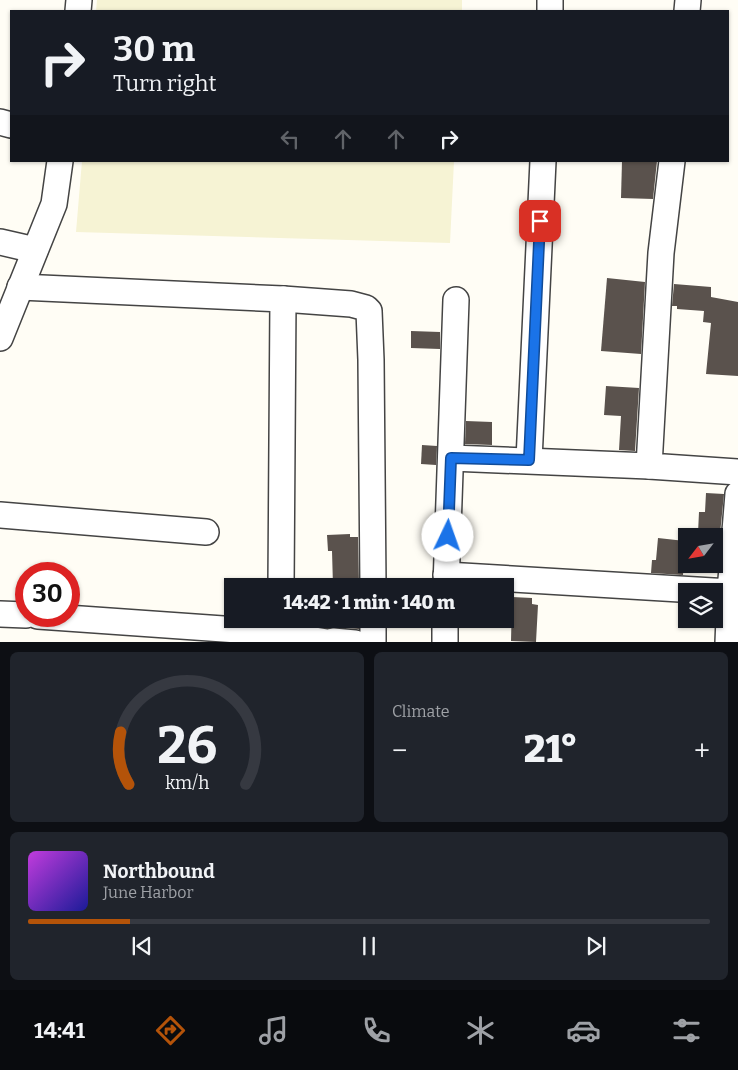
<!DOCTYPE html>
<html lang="en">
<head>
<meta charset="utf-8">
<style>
	:root { --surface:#171b24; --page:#20242c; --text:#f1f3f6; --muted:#9ea1a6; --line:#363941; --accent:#b45309 }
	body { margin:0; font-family:Bitter,serif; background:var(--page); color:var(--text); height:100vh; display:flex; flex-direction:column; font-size:19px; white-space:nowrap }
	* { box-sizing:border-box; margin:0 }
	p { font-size:16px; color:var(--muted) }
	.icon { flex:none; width:28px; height:28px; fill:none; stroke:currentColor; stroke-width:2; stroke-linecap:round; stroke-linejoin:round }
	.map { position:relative; height:642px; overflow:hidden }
	.sheet { display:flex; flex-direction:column; gap:10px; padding:10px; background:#0d0f14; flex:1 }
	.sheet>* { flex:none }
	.hud { position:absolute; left:10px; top:10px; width:719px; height:152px; border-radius:0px; box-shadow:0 1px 4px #0004; background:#171b24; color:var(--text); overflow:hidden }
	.needle { width:32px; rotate:239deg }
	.tools { position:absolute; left:678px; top:528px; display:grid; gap:10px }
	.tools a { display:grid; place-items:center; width:45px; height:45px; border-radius:0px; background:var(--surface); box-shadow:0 1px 4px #0004; font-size:25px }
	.speed { position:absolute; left:15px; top:562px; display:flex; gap:10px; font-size:25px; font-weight:700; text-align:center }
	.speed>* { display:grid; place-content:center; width:65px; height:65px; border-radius:50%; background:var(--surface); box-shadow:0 1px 4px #0004; line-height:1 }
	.speed .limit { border:8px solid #d22; background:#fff; color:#111 }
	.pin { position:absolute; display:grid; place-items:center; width:42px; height:42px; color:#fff; margin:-21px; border-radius:10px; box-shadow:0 2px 8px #0006 }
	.me { position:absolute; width:55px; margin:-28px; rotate:3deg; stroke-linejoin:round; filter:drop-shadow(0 0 4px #0008) }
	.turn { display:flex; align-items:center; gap:18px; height:105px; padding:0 20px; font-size:22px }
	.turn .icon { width:65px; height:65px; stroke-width:2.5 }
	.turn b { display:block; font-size:35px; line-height:42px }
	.lanes { display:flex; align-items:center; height:48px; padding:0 20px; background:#0003; justify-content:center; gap:25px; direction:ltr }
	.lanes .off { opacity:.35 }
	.big { font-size:38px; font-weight:800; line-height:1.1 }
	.sheet .card { flex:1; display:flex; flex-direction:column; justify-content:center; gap:8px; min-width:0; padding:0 18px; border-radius:8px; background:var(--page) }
	.sheet .dial { align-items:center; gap:0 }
	.dial svg { height:130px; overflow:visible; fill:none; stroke:var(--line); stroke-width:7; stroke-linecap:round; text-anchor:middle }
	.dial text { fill:var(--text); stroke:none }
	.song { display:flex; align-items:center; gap:15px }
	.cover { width:60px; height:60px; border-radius:8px; background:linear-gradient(135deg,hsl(290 70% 55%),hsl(240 70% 35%)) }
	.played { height:5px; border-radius:2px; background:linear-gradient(90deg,var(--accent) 15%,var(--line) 15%) }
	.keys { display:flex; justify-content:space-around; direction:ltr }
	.heat { display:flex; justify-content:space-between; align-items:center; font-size:28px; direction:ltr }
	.sheet .tiles { flex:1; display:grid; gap:10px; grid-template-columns:1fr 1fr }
	.card:last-child { grid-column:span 2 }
	.trip { position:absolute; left:224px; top:578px; width:290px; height:50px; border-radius:0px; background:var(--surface); box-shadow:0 1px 4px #0004; font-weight:800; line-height:50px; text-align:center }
	.tabs { display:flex; height:80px; justify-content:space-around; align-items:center; background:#090b0e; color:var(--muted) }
	.tabs .icon { width:35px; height:35px }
	.tabs .active { color:var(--accent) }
	.tabs b { font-size:22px; color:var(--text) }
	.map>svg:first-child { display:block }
	.farmland { fill:#f6f3d4 }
	.building { fill:#5a524d }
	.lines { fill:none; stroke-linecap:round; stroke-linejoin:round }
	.minor-casing { stroke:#444; stroke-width:28 }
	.minor { stroke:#fff; stroke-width:25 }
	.route-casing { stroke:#114b97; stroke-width:12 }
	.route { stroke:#1a73e8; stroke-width:9 }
</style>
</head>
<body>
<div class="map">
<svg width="738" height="643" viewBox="0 0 738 643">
	<rect width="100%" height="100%" fill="#fffdf5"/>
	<g class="farmland">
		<path d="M97,0H462V11H96Z"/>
		<path d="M82,161H454L450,243L76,232Z"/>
	</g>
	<g class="building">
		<path d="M622,161H657L653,199L621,198Z"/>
		<path d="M607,278L645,282L641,354L601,351Z"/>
		<path d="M674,284L711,287V297L738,302V376L706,374L711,323L703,322L704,311L677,309V306H672Z"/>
		<path d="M411,331L440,332V349L411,348Z"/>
		<path d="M606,386L639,388L635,451L619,450L621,416L604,415Z"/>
		<path d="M466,421L492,422V445L465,444Z"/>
		<path d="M422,445L437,446L436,465L421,464Z"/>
		<path d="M706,493L724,494L720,534L698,533L699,512H705Z"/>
		<path d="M350,534V537H358L359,585L333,586L332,551H328L327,535Z"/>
		<path d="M658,538L685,541L683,575L651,573L652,560H656Z"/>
		<path d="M512,597L532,598V604L538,605L536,642L511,641Z"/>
		<path d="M335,619H359V629L335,627Z"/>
	</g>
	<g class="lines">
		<defs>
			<g id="minor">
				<path d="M78,11L79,0"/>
				<path d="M550,11V0"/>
				<path d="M687,11L688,0"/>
				<path d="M0,122L11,125"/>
				<path d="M672,161L661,253L649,466L738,472"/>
				<path d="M0,242L35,250"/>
				<path d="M20,287L283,299L281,586"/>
				<path d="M283,299L351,304L366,308L369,311L371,360L373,586"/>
				<path d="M0,338L54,204L60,161"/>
				<path d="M451,458L649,466"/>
				<path d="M529,460L543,161"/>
				<path d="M0,515L206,532"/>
				<path d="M446,575L730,592L738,494"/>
				<path d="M446,586L456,300"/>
				<path d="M0,614L26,615"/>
				<path d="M38,616L266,632"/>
				<path d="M373,619V643"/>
				<path d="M333,641L355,643"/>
				<path d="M265,643L266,632L333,643"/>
				<path d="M445,643V619"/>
				<path d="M728,643L730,592"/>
			</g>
		</defs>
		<use href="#minor" class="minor-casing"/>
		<use href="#minor" class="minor"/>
	</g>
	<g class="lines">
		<defs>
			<path id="route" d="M448,536L451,458L529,460L540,221"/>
		</defs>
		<use href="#route" class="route-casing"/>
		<use href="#route" class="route"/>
	</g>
</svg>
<div class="tools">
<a><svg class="needle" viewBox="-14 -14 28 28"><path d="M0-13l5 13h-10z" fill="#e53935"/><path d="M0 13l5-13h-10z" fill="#9ea1a6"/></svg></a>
<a><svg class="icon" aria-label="layers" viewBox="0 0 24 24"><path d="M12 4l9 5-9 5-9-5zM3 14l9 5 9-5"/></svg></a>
</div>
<div class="speed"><div class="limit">30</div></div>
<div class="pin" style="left:540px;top:221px;background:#d93025"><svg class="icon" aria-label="arrive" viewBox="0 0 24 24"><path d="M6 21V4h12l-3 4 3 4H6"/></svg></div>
<svg class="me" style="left:448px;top:536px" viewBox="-20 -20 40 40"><circle r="19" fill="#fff"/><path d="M0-13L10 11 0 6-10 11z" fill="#1a73e8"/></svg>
<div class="trip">14:42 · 1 min · 140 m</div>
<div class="hud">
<div class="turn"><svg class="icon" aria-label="right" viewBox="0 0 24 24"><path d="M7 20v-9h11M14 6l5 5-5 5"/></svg><div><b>30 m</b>Turn right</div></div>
<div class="lanes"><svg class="icon off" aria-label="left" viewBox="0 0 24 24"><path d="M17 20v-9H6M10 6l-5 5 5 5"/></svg><svg class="icon off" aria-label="ahead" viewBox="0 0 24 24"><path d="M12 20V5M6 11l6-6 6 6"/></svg><svg class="icon off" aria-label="ahead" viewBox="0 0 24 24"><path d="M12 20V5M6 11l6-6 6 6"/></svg><svg class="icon" aria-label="right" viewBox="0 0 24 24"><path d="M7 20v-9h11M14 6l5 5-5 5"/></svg></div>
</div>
</div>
<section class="sheet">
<div class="tiles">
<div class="card dial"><svg viewBox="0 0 100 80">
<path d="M14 69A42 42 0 1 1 86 69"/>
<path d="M14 69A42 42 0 0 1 9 37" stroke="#b45309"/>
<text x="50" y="56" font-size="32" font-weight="700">26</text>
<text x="50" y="72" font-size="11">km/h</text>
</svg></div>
<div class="card"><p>Climate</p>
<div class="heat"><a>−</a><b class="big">21°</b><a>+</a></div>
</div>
<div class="card">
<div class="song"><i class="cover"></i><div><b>Northbound</b><p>June Harbor</p></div></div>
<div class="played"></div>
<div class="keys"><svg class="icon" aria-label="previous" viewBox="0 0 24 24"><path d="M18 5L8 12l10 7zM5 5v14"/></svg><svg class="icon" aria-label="pause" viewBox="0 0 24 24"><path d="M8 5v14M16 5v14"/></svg><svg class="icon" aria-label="next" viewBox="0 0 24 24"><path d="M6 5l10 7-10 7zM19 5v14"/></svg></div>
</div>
</div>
</section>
<nav class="tabs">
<b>14:41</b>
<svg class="icon active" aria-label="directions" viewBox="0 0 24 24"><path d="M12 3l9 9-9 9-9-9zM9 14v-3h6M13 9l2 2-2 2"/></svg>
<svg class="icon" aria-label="music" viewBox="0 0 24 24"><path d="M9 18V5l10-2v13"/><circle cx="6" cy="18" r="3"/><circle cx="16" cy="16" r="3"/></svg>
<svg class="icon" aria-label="phone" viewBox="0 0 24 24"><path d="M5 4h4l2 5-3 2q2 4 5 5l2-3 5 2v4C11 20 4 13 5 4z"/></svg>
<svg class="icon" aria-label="climate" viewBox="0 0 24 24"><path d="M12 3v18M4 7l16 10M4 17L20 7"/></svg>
<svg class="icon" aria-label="car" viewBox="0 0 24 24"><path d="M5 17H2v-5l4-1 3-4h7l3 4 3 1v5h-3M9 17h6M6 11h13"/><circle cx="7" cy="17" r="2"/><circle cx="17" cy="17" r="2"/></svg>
<svg class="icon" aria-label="filters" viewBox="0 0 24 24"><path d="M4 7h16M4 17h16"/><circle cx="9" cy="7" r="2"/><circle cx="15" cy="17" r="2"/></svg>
</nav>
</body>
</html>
